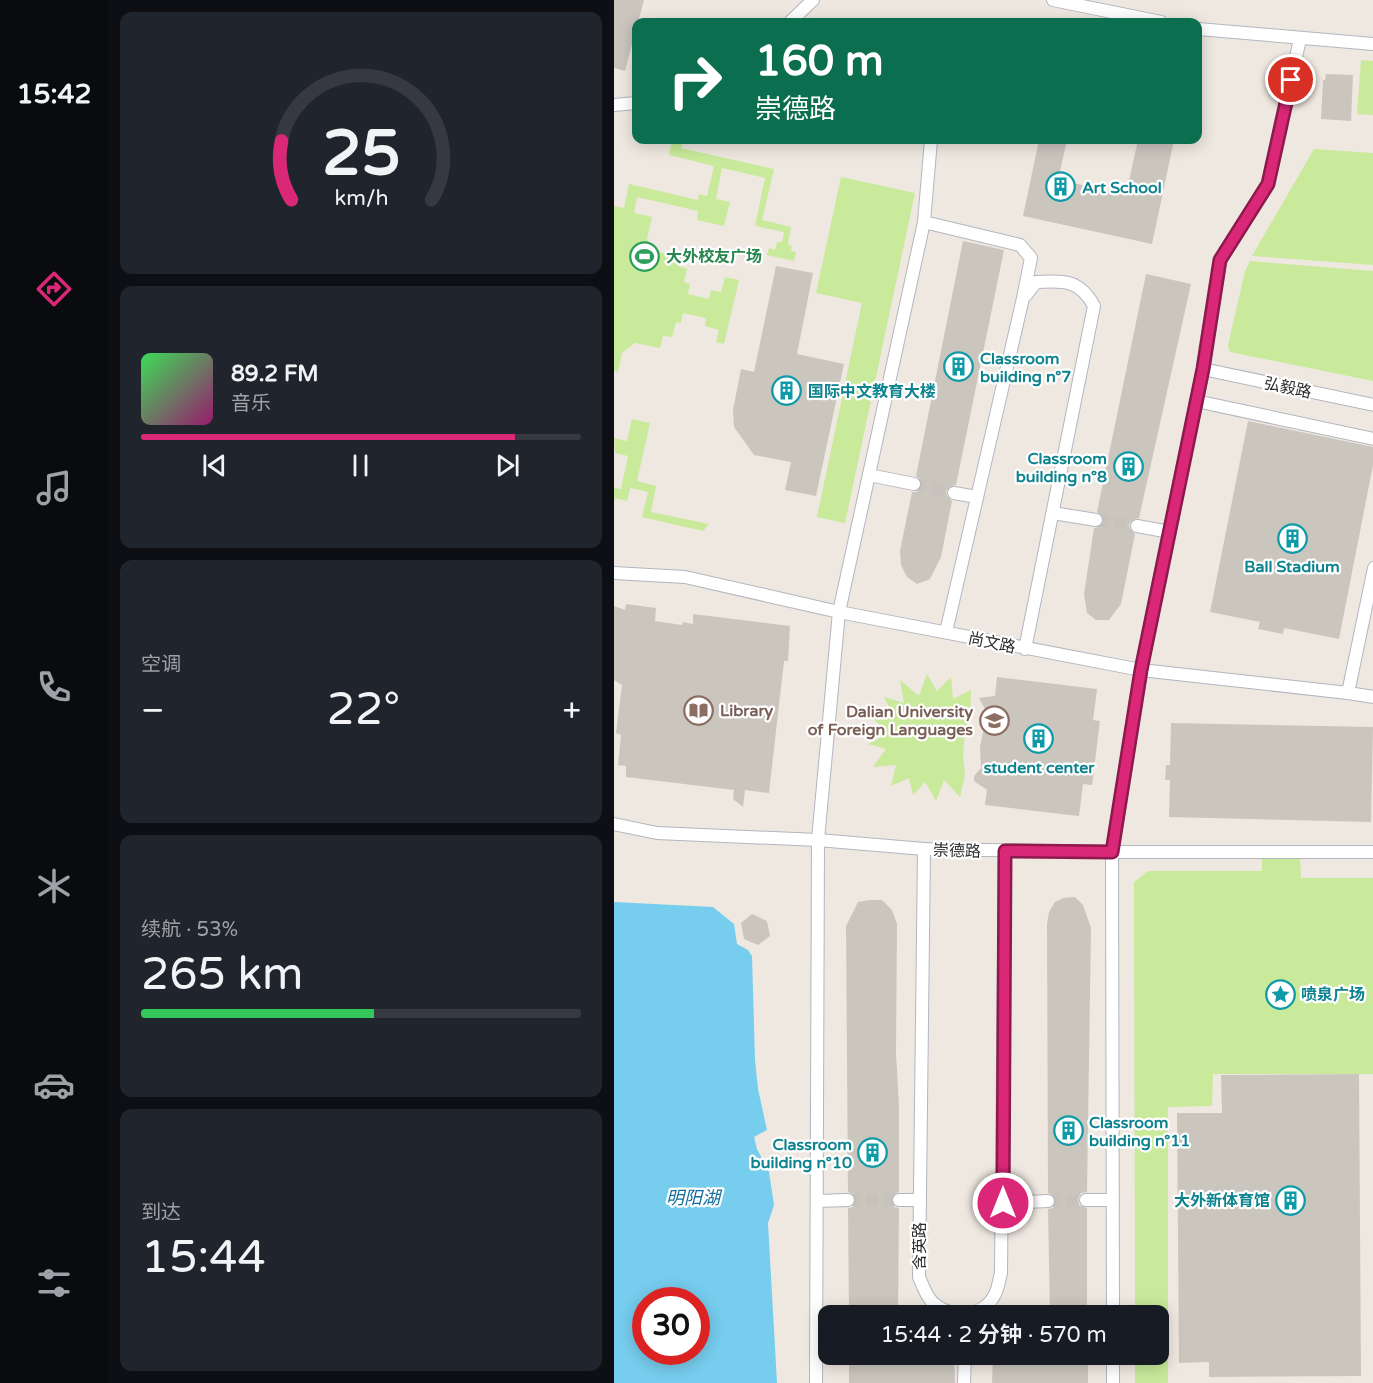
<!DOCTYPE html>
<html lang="zh">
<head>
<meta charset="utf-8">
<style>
	:root { --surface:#171b24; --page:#20242c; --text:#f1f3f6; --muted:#9ea1a6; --line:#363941; --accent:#db2777 }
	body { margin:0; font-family:"Varela Round","Noto Sans SC",sans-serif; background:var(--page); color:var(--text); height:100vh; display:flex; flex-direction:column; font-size:22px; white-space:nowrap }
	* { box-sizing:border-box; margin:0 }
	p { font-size:20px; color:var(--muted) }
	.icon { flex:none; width:33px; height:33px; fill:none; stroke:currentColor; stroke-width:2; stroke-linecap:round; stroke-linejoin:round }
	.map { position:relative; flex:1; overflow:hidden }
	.side { display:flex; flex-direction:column; gap:12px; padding:12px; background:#0d0f14; width:506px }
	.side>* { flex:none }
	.banner { position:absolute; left:18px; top:18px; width:570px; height:126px; border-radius:12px; box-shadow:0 3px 15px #0003; background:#0b6e4f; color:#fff; overflow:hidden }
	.speed { position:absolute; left:18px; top:1287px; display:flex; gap:12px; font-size:30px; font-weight:700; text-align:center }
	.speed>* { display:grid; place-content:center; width:78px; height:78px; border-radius:50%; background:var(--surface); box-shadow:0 3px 15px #0003; line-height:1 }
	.speed .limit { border:9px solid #d22; background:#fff; color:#111 }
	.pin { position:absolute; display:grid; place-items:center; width:51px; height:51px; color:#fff; margin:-26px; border:3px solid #fff; border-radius:50%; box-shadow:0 2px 6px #0007 }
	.me { position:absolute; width:66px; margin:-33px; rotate:0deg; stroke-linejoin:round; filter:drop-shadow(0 0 4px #0008) }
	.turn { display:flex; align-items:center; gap:21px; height:126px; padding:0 24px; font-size:27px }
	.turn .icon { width:78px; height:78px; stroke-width:2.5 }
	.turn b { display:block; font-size:42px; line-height:51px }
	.big { font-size:45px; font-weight:600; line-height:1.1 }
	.side .widget { flex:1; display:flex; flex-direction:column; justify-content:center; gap:9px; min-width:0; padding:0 21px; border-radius:12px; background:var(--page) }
	.side .dial { align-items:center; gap:0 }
	.dial svg { height:156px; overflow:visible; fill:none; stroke:var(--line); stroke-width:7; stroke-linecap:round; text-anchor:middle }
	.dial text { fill:var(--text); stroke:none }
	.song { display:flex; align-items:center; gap:18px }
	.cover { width:72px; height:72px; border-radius:9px; background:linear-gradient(135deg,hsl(130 70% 55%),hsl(320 70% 35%)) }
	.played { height:6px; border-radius:3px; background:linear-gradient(90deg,var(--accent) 85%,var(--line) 85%) }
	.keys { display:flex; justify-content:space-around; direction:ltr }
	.heat { display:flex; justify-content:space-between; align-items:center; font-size:33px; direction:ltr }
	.charge { height:9px; border-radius:4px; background:linear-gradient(90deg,#34c759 53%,var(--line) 0) }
	.trip { position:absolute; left:204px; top:1305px; width:351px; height:60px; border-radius:12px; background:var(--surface); box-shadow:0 3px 15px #0003; font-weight:600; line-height:60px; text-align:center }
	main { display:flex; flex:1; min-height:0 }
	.menu { display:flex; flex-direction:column; width:108px; justify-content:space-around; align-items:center; background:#090b0e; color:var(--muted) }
	.menu .icon { width:42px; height:42px }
	.menu .current { color:var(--accent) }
	.menu b { font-size:27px; color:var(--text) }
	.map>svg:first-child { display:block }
	.pitch { fill:#c8ea9a }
	.water { fill:#76cded; fill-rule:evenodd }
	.building { fill:#cac6be }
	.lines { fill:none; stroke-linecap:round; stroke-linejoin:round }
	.minor-tunnel { stroke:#c7c3bc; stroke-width:12; stroke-dasharray:12 6; stroke-linecap:butt }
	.minor-casing { stroke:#b3b6c0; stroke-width:14 }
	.minor { stroke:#fff; stroke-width:12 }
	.route-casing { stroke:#8e194d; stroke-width:15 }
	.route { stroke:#db2777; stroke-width:10 }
	.labels { text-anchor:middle; stroke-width:4.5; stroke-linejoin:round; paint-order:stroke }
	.culture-label { font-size:16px; font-weight:bold; fill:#0d838f; stroke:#fff; text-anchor:start }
	.leisure-label { font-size:16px; font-weight:bold; fill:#27864d; stroke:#fff; text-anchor:start }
	.street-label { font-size:16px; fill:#2d2d2d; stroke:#fff }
	.education-label { font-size:16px; font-weight:bold; fill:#785e54; stroke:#fff; text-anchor:start }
	.water-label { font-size:18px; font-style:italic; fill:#106d9e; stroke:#fff }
</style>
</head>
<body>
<main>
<nav class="menu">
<b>15:42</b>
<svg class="icon current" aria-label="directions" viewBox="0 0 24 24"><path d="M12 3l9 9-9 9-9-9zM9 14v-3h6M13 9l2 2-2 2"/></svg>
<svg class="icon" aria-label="music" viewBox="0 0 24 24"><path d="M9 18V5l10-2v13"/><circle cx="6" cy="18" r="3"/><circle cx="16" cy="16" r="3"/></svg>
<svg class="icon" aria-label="phone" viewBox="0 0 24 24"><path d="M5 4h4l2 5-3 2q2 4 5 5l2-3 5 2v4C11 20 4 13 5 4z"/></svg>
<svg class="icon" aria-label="climate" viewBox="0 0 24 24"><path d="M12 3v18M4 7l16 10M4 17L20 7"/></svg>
<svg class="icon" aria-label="car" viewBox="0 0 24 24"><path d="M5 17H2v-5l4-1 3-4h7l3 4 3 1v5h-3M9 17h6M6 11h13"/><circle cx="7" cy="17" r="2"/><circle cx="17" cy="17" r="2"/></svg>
<svg class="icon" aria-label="filters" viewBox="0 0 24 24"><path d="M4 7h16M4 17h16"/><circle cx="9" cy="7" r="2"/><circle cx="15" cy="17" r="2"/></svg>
</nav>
<section class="side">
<div class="widget dial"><svg viewBox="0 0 100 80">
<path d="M14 69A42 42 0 1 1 86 69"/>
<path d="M14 69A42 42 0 0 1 9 39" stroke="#db2777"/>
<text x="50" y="56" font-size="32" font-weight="700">25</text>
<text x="50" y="72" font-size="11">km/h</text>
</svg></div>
<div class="widget">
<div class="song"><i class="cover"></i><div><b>89.2 FM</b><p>音乐</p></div></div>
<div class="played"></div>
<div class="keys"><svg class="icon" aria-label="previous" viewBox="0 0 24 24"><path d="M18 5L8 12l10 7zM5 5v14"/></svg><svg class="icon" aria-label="pause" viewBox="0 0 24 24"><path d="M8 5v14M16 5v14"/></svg><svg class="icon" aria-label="next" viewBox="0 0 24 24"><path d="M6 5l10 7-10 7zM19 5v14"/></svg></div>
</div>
<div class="widget"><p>空调</p>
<div class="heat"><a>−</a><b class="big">22°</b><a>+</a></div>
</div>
<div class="widget"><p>续航 · 53%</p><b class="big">265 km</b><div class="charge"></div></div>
<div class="widget"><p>到达</p><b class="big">15:44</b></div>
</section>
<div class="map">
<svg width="760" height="1383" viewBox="0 0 760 1383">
	<rect width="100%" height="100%" fill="#eee8e0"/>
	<g class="pitch">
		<path d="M747,60L759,61V115L743,114Z"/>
		<path d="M58,140H69L67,148L160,169L148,220L177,227L174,244L178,246L177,251L182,252L180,261L153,255L155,248L161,250L163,242H168L170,232L141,226L151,178L108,168L102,199L116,202L110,226L83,220L84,211L23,197L20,213L38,217L33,239L40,251L67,257L65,266L73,269L70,282L76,284L74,294L95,299L97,290L107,292L111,277L125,280L110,344L102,342L105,330L91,326L92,318L69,313L67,323L62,322L58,337L49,336L46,348L21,343L8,353L4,372L0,371V206L10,208L15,184L84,200L85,194L93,196L100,166L55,155Z"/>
		<path d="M700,149L759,153V265L638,256Z"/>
		<path d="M227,177L301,193L231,523L203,517L248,303L202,293Z"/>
		<path d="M636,261L759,271V381L616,352L614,345L631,271Z"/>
		<path d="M18,419L36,423L23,481L42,486L37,512L95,524L89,531L28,517L34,492L16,488L13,501L1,498L0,503V488L7,489L14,456L1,453L0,438L13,441Z"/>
		<path d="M313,674L323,691L337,677L339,699L357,690L356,716L351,730L349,756L351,775L346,797L330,780L322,801L311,782L299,795L295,778L277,786L282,765L259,767L272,749L254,744L274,734L260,719L280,716L270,697L290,703L286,680L305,696Z"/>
		<path d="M648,858H686L687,878H759V1074H599L598,1106L554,1107V1383H521V1355L544,1354V1316L521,1315L520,882L534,871H648Z"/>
	</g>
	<path class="water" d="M0,902L99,907L120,924L123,944L134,950L138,956L141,1060L144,1089L153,1130L140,1137L143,1149L155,1172L160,1205L154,1223L163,1383H0ZM32,1300H82V1352H32Z"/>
	<g class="building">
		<path d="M0,0H30L11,71L0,68Z"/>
		<path d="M712,74L739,75L737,121L707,119L709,80H711Z"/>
		<path d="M425,140H453L444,180L512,194L524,140H560L538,244L409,216Z"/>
		<path d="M349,241L390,250L342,485L337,486L332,491L333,496L338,501L327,557L316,579L303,584L293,577L287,565L286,551L298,492H303L308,486V481L302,476Z"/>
		<path d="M162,266L199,273L183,354L230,364L202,496L171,490L177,462L140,455L120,427L119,410L127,369L140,372Z"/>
		<path d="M532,274L577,284L525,518L520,519L515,524L516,529L521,534L507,604L495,620H482L473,613L470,594L480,528L485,527L490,522L489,517L483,512Z"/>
		<path d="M634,421L759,447V465L725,639L670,628L669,634L644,629L646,622L596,612Z"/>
		<path d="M12,604L42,608L41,621L68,625L69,622L79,624V614L176,626L174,661H170L155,793L131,790L129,807L119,799L120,790L12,777V766L4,765L7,735L2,733L8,685L0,680V606L11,610Z"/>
		<path d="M383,677L483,689L479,720L486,721L478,785L469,784L465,816L371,805L373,790L360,781V776L367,768L366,747L373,713L365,698L381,696Z"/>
		<path d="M557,723L759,727L757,822L555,817L556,780H551L552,765H556Z"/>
		<path d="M461,897L469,905L477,928L473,1192L467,1193L464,1199L465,1205L473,1208V1316H436L434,1209L439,1208L442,1201L441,1196L434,1193L433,924L435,912L441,902L449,898Z"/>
		<path d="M255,900H268L278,910L283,924L282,1053L285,1106V1192L278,1195L277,1201L280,1207L285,1208L284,1316H235L234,1208L239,1207L242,1200L241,1195L234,1192L232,926L244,902Z"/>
		<path d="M138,914L153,921L156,936L144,945L130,939L127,923Z"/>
		<path d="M745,1074L747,1376L595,1377V1362L565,1363L563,1113H608L607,1075Z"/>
		<path d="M235,1354H340L341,1383H235Z"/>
		<path d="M379,1354H474V1383H378Z"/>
	</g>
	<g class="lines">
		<g class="minor-tunnel">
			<path d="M300,484L340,493"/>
			<path d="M482,520L523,526"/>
			<path d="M234,1200H285"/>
			<path d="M434,1201L472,1200"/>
		</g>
		<defs>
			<g id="minor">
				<path d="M439,0L547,22"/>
				<path d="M176,22L199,0"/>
				<path d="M584,29L760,44"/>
				<path d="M0,105L22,103"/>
				<path d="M310,222L406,245L417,258L409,298L332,632"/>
				<path d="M589,369L760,405"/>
				<path d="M582,401L760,439"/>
				<path d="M255,475L300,484"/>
				<path d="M340,493L363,497"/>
				<path d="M439,513L482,520"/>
				<path d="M523,526L556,532"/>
				<path d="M0,573L71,577L225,612L527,670L734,693L760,697"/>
				<path d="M411,649L480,306C466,280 450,280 422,282L412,295"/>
				<path d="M734,693L760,568"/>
				<path d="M0,824L43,833L204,840L310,849L498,852H760"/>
				<path d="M310,849L305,1277C308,1284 311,1292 315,1298C330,1319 367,1320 380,1296C384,1290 385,1280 387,1273L391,851"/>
				<path d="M285,1200H306"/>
				<path d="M472,1200H499"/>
				<path d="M203,1201L234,1200"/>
				<path d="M389,1203L434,1201"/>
				<path d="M499,1316L498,852L527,670L589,369L606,260L654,184L686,39"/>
				<path d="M499,1354V1383"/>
				<path d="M202,1383L204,840L225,612L310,222L317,140"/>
				<path d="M350,1383L351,1354"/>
			</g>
		</defs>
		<use href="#minor" class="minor-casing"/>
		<use href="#minor" class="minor"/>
	</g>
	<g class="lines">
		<defs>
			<path id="route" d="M389,1203L391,851L498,852L527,670L589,369L606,260L654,184L677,80"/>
		</defs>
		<use href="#route" class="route-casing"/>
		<use href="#route" class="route"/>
	</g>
	<defs>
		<symbol id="building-ring" viewBox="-11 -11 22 22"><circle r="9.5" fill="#fff" stroke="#0f9aa8" stroke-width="1.5"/><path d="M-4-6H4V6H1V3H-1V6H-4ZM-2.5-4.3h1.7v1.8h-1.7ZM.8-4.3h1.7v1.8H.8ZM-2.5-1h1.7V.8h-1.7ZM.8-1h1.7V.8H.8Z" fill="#0f9aa8"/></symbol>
		<symbol id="stadium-ring" viewBox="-11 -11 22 22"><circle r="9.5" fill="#fff" stroke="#2e9e5b" stroke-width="1.5"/><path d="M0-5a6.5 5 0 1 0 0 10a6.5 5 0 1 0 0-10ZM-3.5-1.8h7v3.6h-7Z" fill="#2e9e5b"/></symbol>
		<symbol id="library-ring" viewBox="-11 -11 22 22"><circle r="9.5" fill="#fff" stroke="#8d6e63" stroke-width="1.5"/><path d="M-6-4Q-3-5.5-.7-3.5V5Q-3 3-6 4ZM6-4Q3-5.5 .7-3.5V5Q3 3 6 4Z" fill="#8d6e63"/></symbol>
		<symbol id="university-ring" viewBox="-11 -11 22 22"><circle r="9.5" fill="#fff" stroke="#8d6e63" stroke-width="1.5"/><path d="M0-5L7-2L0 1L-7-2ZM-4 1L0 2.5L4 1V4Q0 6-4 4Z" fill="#8d6e63"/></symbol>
		<symbol id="sight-ring" viewBox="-11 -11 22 22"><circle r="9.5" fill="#fff" stroke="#0f9aa8" stroke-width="1.5"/><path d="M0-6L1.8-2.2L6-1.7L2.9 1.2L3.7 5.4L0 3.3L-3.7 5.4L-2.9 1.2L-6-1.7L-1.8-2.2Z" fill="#0f9aa8"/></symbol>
	</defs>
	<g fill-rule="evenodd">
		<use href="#building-ring" x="430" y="170" width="33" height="33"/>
		<use href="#stadium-ring" x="14" y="240" width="33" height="33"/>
		<use href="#building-ring" x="328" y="350" width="33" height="33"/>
		<use href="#building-ring" x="156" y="374" width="33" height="33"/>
		<use href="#building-ring" x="498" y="450" width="33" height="33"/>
		<use href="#building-ring" x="662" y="522" width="33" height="33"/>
		<use href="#library-ring" x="68" y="694" width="33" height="33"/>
		<use href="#university-ring" x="364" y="704" width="33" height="33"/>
		<use href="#building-ring" x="408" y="722" width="33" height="33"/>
		<use href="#sight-ring" x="650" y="978" width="33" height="33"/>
		<use href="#building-ring" x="438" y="1114" width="33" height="33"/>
		<use href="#building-ring" x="242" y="1136" width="33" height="33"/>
		<use href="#building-ring" x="660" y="1184" width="33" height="33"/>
	</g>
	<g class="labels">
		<g class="culture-label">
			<text x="468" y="193">Art School</text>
			<text x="366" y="364">Classroom<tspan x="366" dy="18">building n°7</tspan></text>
			<text x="194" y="397">国际中文教育大楼</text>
			<text x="493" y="464" text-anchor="end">Classroom<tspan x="493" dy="18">building n°8</tspan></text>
			<text x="678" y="572" text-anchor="middle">Ball Stadium</text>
			<text x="425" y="773" text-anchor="middle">student center</text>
			<text x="687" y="1000">喷泉广场</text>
			<text x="475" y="1128">Classroom<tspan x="475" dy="18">building n°11</tspan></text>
			<text x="238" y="1150" text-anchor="end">Classroom<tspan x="238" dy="18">building n°10</tspan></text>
			<text x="656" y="1206" text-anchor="end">大外新体育馆</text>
		</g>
		<g class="leisure-label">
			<text x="52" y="262">大外校友广场</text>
		</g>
		<g class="street-label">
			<text transform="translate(674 387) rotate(12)" y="6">弘毅路</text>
			<text transform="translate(378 642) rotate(12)" y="6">尚文路</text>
			<text transform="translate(343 850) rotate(2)" y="6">崇德路</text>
			<text transform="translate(305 1246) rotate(-90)" y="6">含英路</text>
		</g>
		<g class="education-label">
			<text x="106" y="716">Library</text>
			<text x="359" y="717" text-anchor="end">Dalian University<tspan x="359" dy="18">of Foreign Languages</tspan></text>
		</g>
		<g class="water-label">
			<text x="79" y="1204">明阳湖</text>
		</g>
	</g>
</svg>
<div class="speed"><div class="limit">30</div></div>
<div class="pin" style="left:677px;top:80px;background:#d93025"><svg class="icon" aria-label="arrive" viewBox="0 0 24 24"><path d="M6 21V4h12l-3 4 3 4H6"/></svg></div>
<svg class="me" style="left:389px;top:1203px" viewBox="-20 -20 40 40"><circle r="17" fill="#db2777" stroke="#fff" stroke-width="3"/><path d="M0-11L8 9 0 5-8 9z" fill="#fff"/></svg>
<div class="trip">15:44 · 2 分钟 · 570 m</div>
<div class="banner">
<div class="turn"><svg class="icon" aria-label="right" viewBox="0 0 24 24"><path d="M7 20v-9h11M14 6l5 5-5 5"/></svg><div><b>160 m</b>崇德路</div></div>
</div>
</div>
</main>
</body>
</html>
